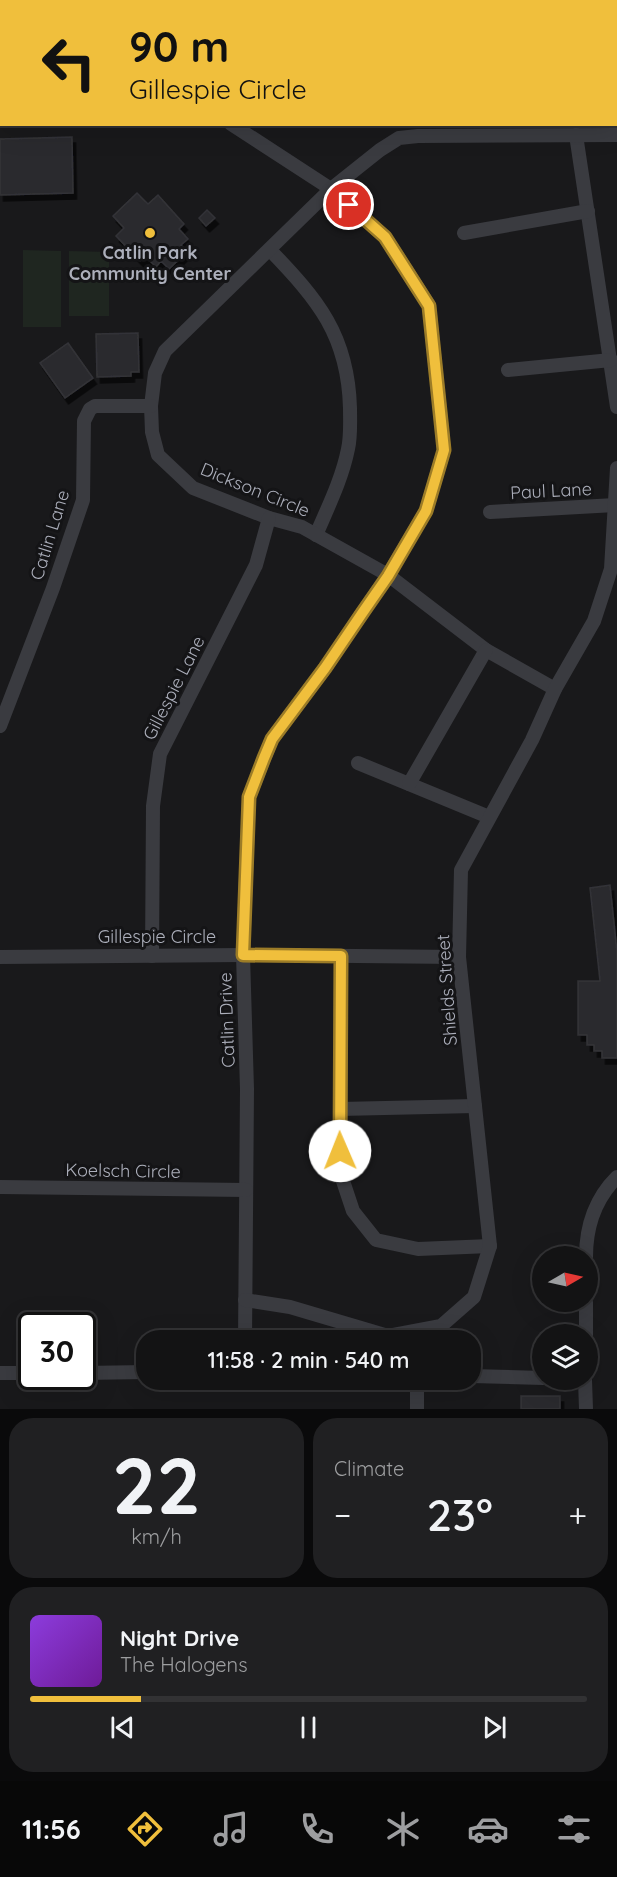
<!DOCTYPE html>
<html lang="en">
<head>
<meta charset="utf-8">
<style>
	:root { --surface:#131314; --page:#202022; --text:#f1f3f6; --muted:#9d9ea0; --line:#323234; --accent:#f0bf3c }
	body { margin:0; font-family:Quicksand,sans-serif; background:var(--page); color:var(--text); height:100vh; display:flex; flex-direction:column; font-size:22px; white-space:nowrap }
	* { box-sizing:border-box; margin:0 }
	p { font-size:20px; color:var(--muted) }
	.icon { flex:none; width:33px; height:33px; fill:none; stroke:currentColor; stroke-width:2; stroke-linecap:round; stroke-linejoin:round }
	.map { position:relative; height:1409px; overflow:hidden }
	.side { display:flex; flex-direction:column; gap:9px; padding:9px; background:#0a0a0b; flex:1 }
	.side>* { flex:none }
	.top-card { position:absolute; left:0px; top:0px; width:618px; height:126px; box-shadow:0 6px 24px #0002,0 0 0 2px var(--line); background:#f0bf3c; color:#111; overflow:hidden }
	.needle { width:39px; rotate:81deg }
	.tools { position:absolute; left:532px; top:1246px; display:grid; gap:12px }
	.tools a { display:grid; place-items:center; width:66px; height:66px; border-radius:50%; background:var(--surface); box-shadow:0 6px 24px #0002,0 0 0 2px var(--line); font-size:30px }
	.speed { position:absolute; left:18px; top:1312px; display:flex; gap:12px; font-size:30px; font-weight:700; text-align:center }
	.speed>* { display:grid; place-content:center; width:78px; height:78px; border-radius:50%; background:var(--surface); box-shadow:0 6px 24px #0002,0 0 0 2px var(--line); line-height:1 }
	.speed .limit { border:3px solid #111; border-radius:9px; background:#fff; color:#111 }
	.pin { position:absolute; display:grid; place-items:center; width:51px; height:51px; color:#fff; margin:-26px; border:3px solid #fff; border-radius:50%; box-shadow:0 2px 6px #0007 }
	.me { position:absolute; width:66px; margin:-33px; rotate:359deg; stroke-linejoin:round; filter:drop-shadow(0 0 4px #0008) }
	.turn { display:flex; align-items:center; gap:21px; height:126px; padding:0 30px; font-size:27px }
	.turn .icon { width:78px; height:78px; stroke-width:2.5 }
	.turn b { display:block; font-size:42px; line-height:51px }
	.big { font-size:45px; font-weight:600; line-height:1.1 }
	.side .tile { flex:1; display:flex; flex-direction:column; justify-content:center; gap:9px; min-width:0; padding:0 21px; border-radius:24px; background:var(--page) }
	.side .dial { align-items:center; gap:0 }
	.dial b { font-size:78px; line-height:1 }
	.song { display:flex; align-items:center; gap:18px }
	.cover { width:72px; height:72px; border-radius:9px; background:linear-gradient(135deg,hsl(270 70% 55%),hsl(280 70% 35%)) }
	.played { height:6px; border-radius:3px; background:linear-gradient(90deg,var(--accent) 20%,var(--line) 20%) }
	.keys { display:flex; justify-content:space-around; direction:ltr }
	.heat { display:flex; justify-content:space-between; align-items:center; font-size:33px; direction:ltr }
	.side .tiles { flex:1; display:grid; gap:9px; grid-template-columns:1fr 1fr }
	.tile:last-child { grid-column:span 2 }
	.trip { position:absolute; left:136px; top:1330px; width:345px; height:60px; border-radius:24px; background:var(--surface); box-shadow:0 6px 24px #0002,0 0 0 2px var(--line); font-weight:600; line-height:60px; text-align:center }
	.tabs { display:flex; height:96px; justify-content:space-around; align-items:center; background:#080808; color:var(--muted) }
	.tabs .icon { width:42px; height:42px }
	.tabs .selected { color:var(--accent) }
	.tabs b { font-size:27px; color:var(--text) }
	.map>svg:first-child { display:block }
	.green { fill:#1f2620 }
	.building { fill:#2c2c2f; stroke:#333337; stroke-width:1.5; filter:url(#shadow) }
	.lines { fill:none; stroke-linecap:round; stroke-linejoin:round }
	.minor { stroke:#3a3b40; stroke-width:14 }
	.route-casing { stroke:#9c7c27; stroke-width:15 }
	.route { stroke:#f0bf3c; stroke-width:10 }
	.poi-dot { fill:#f0bf3c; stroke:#141416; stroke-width:2 }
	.labels { text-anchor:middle; stroke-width:6; stroke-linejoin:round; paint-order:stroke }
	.poi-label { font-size:18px; font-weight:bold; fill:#acafbb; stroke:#141416 }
	.street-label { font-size:18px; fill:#acafbb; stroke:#141416 }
</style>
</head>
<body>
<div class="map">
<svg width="617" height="1409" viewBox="0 0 617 1409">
	<defs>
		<filter id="shadow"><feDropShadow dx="3.5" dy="6" stdDeviation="0" flood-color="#0009"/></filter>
	</defs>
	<rect width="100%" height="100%" fill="#19191b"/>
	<g class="green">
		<path d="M23,250L61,251V327H23Z"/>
		<path d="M69,251L109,252V316H69Z"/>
	</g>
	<g class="building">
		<path d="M72,137L73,193L0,195V139Z"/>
		<path d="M137,193L148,204L158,195L184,224L179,229L188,239L181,245L187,252L169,269L161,261L156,267L145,256L140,261L116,236L124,228L113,216Z"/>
		<path d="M207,210L215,218L206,226L199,218Z"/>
		<path d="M138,333L139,372H131V376L97,377L96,334Z"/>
		<path d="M68,343L93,378L65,398L40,363Z"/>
		<path d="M610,885L617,952V1058H602V1051H594V1045H587V1035H578V981H600L590,888Z"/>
		<rect x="521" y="1396" width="39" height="13"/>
	</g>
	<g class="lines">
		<g class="minor">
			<path d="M25,0L28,2"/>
			<path d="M173,0L175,2"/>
			<path d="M463,0V2"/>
			<path d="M58,2L59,0"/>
			<path d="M231,124L331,189L385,237L429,305L444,450L426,511L388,575L325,668L272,739L249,797L243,955L247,1089L245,1341"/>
			<path d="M576,135L617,407"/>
			<path d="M464,233L588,211"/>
			<path d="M270,250C318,300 348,335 350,408C350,422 351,436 348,449C342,479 328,507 316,535"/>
			<path d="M508,370L611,360"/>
			<path d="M490,512L615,505"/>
			<path d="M555,689L486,650L388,575L302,527L269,518L193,488L158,455L152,432L151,406L155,373L165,351L331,189L380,150L399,138L418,136L617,135"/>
			<path d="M0,726L53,588L83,500L84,421L90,409L95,406H151"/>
			<path d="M358,763L489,817"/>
			<path d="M409,784L486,650"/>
			<path d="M152,956L153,806L160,754L256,565L269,518"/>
			<path d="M341,956L340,1172L353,1211L376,1240L418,1249L490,1246"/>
			<path d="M0,957L243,955L459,957"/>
			<path d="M340,1109L475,1106"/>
			<path d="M0,1187L246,1190"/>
			<path d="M586,1257C586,1226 595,1199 617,1177"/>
			<path d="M245,1300L290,1307L388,1336L441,1326L474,1297L490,1246L459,957L461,870L532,740L555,689L594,621L611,569L617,468"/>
			<path d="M586,1335V1302"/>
			<path d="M0,1373H32"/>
			<path d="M82,1373L147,1372"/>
			<path d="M471,1376L543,1378"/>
			<path d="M585,1380L586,1409"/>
			<path d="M417,1409V1380"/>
		</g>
	</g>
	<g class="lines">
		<defs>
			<path id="route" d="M340,1151L341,956L243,955L249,797L264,758L272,739L325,668L363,612L388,576L426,511L444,450L429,306L385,237L349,205"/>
		</defs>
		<use href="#route" class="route-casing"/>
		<use href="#route" class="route"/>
	</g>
	<circle class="poi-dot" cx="150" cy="233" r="6"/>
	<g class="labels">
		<g class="poi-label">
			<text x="150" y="259">Catlin Park<tspan x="150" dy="21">Community Center</tspan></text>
		</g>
		<g class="street-label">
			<text transform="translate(255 490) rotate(22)" y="6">Dickson Circle</text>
			<text transform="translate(551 491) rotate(-3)" y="6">Paul Lane</text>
			<text transform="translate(50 535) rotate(-73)" y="6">Catlin Lane</text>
			<text transform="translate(174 688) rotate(-63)" y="6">Gillespie Lane</text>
			<text x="157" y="943">Gillespie Circle</text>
			<text transform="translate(447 990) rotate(-94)" y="6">Shields Street</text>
			<text transform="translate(227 1020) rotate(-92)" y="6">Catlin Drive</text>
			<text transform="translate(123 1171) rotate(1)" y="6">Koelsch Circle</text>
		</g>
	</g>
</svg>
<div class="tools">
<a><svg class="needle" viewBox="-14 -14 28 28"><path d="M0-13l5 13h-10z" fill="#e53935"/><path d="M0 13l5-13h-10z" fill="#9d9ea0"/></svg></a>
<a><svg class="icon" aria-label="layers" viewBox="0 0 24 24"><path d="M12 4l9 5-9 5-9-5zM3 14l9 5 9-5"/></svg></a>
</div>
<div class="speed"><div class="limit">30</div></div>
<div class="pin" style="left:349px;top:205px;background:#d93025"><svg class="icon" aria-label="arrive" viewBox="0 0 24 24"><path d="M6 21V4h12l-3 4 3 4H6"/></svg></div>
<svg class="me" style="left:340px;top:1151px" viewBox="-20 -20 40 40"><circle r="19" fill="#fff"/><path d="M0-13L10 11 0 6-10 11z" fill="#f0bf3c"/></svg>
<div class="trip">11:58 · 2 min · 540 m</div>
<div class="top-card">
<div class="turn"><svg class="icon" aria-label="left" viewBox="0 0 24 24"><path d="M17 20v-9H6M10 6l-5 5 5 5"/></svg><div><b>90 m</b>Gillespie Circle</div></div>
</div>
</div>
<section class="side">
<div class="tiles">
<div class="tile dial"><b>22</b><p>km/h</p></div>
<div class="tile"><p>Climate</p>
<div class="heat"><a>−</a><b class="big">23°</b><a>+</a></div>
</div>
<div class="tile">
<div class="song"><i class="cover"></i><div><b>Night Drive</b><p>The Halogens</p></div></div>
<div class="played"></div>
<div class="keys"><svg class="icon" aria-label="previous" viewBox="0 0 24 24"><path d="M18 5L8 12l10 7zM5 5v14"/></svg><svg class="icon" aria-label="pause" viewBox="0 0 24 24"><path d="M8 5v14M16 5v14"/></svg><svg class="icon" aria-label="next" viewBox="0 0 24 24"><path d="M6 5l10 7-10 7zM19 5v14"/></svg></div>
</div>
</div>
</section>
<nav class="tabs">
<b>11:56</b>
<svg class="icon selected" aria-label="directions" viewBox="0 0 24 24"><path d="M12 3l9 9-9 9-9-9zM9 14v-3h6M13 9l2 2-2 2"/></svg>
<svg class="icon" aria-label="music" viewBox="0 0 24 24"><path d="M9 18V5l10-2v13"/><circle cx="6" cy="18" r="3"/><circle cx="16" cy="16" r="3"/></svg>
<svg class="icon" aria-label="phone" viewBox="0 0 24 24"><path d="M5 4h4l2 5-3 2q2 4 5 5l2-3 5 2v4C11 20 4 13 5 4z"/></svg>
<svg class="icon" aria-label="climate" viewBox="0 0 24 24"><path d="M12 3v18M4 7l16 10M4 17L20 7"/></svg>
<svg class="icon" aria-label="car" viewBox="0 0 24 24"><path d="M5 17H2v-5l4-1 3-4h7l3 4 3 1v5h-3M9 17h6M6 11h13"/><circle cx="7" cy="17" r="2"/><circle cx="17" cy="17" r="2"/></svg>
<svg class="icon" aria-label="filters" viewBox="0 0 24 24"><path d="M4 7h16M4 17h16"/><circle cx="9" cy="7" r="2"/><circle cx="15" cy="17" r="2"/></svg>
</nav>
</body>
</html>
